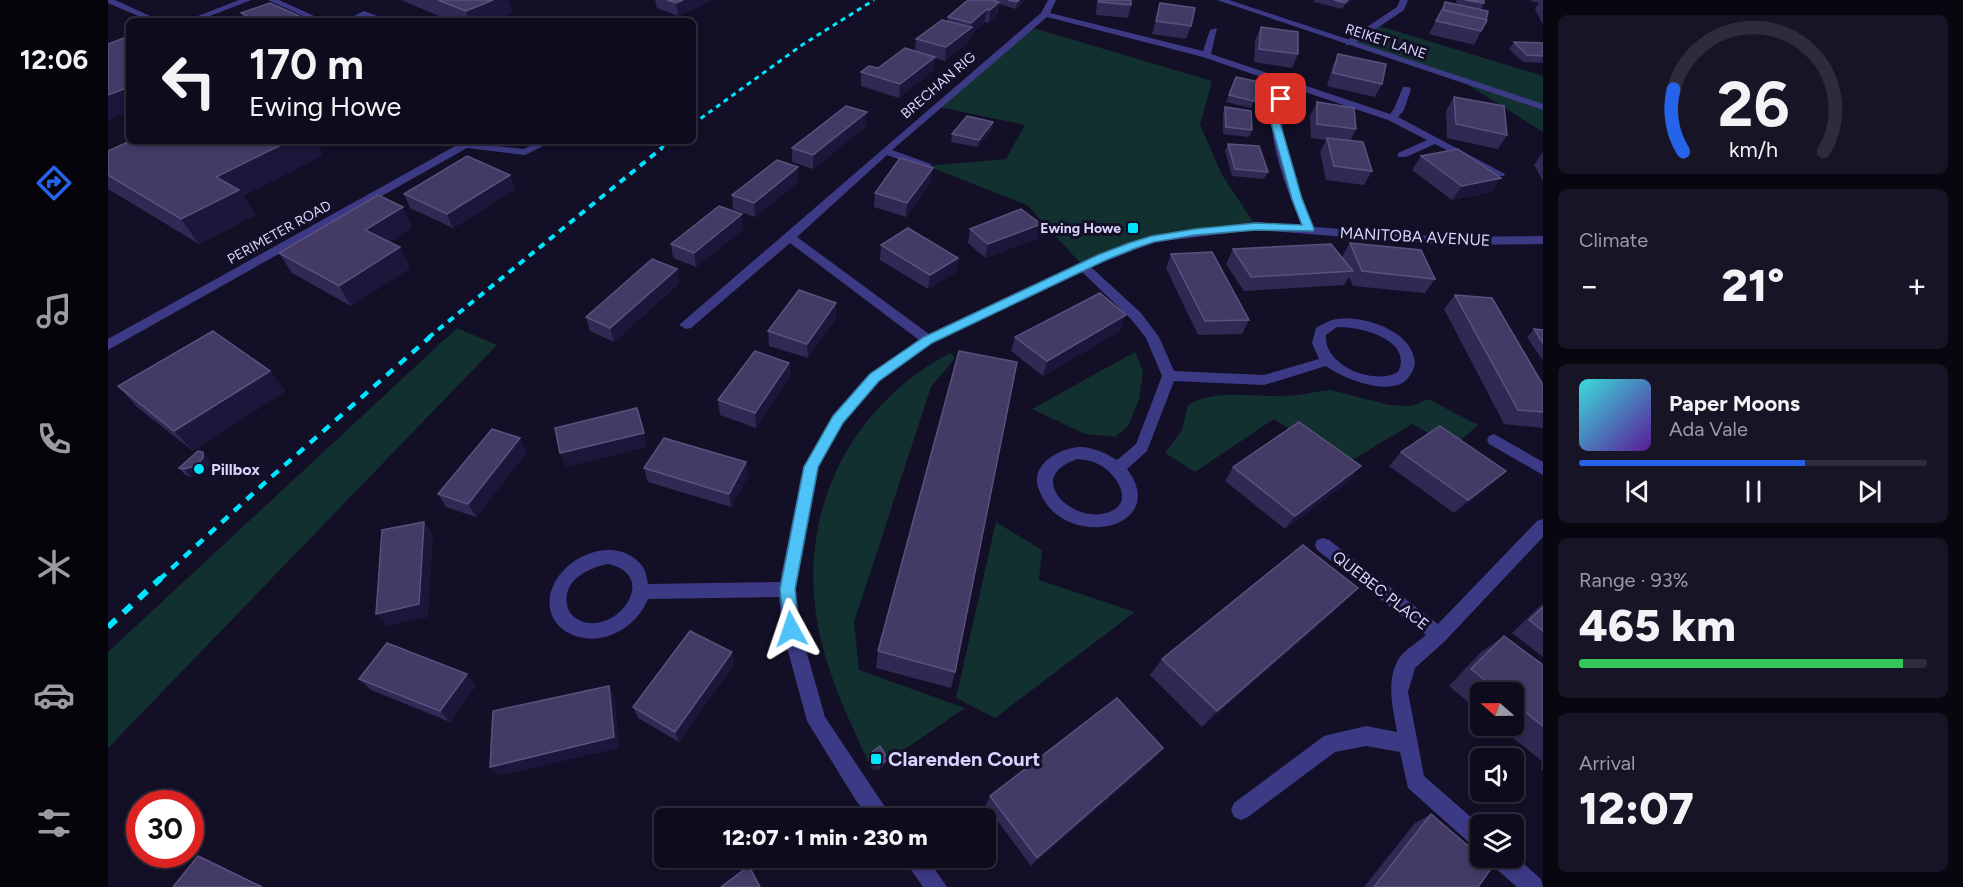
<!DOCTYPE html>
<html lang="en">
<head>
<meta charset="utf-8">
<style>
	:root { --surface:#0e0b1c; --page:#171425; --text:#f1f3f6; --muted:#9b9ba3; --line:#2e2b3b; --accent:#2563eb }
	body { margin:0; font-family:Figtree,sans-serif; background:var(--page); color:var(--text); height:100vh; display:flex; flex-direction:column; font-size:22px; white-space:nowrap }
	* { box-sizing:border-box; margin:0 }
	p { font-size:20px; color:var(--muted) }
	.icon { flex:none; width:33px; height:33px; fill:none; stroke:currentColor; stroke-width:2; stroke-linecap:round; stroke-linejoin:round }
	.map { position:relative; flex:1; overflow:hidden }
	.details { display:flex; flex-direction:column; gap:15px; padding:15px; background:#08060f; width:420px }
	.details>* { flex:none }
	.hud { position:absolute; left:18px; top:18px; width:570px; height:126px; border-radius:9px; box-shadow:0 3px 9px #0003,0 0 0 2px var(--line); background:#0e0b1c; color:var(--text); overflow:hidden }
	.needle { width:39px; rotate:290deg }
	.fabs { position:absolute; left:1362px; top:682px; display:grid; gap:12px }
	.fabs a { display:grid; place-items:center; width:54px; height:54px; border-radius:9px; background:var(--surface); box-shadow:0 3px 9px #0003,0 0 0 2px var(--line); font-size:30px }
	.speed { position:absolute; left:18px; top:790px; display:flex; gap:12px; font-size:30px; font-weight:700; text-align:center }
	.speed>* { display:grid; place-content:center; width:78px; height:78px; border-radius:50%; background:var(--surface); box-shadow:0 3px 9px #0003,0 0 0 2px var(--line); line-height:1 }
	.speed .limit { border:9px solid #d22; background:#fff; color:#111 }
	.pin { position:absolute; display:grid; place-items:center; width:51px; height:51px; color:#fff; margin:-26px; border-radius:12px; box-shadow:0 3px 9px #0006 }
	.me { position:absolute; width:66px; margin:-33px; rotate:355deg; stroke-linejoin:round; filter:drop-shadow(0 0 4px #0008) }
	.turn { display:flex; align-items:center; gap:21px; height:126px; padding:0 24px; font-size:27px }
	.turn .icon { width:78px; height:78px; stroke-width:2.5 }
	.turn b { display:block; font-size:42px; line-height:51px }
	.big { font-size:45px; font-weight:800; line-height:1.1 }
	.details .widget { flex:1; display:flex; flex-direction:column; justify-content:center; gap:9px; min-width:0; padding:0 21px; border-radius:9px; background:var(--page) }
	.details .dial { align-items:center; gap:0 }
	.dial svg { height:156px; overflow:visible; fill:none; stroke:var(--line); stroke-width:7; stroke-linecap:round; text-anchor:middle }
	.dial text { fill:var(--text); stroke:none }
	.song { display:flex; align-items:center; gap:18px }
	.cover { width:72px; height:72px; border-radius:9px; background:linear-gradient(135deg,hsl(180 70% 55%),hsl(270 70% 35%)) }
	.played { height:6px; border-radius:3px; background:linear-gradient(90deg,var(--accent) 65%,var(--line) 65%) }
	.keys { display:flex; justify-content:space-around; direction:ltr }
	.heat { display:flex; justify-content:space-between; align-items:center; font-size:33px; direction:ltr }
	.charge { height:9px; border-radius:4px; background:linear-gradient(90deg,#34c759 93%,var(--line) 0) }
	.trip { position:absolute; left:546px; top:808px; width:342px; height:60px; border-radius:9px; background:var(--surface); box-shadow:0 3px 9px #0003,0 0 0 2px var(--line); font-weight:800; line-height:60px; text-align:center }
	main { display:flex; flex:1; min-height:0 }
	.tabs { display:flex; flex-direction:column; width:108px; justify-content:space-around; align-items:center; background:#06040b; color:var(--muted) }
	.tabs .icon { width:42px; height:42px }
	.tabs .current { color:var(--accent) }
	.tabs b { font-size:27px; color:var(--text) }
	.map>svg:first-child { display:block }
	.green { fill:#12302f }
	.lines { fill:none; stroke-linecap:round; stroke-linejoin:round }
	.minor { fill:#3d3a85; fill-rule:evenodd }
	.tertiary { fill:#3d3a85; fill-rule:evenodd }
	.rail-far3 { stroke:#00e5ff; stroke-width:3; stroke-dasharray:5 4.5; stroke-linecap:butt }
	.rail-far2 { stroke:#00e5ff; stroke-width:4; stroke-dasharray:7 6; stroke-linecap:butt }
	.rail-far1 { stroke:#00e5ff; stroke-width:4.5; stroke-dasharray:9 8; stroke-linecap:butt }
	.rail { stroke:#00e5ff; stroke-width:6; stroke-dasharray:11 10; stroke-linecap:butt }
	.wall { fill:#312854 }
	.shaded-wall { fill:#1d163a }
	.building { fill:#433a66; stroke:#5a527e; stroke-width:1.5 }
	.route { fill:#4fc3f7; stroke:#337fa1; stroke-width:1.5 }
	.poi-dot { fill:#00e5ff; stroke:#130f26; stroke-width:2 }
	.labels { text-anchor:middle; stroke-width:6; stroke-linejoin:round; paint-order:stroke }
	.far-street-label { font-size:14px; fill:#d9d4ff; stroke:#130f26 }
	.far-poi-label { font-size:14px; font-weight:bold; fill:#d9d4ff; stroke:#130f26; text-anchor:end }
	.street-label { font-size:16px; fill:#d9d4ff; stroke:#130f26 }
	.poi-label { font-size:16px; font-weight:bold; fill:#d9d4ff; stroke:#130f26; text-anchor:start }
	.near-poi-label { font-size:20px; font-weight:bold; fill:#d9d4ff; stroke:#130f26; text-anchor:start }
</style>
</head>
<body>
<main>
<nav class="tabs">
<b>12:06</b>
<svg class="icon current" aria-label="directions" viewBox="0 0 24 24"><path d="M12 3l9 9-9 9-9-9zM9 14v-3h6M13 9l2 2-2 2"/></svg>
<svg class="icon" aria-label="music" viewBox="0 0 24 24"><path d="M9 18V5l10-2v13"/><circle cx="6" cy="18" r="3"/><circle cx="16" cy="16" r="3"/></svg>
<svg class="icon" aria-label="phone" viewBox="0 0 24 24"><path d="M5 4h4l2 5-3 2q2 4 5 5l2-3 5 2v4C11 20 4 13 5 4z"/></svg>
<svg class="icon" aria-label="climate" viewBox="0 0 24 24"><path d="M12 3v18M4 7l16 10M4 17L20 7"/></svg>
<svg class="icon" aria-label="car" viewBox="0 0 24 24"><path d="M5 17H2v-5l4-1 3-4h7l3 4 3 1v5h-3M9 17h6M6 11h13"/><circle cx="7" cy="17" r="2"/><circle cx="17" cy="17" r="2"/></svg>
<svg class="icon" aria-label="filters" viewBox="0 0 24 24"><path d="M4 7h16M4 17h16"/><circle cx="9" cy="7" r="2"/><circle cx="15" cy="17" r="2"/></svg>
</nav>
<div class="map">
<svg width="1435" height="887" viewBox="0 0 1435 887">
	<rect width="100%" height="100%" fill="#130f26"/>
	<g class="green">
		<path d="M1268,25L1435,76V132L1357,83L1241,43Z"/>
		<path d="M922,27L1104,81L1092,125L1114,175L1148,226L1045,239L976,267L919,205L819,166L898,159L917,125L827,106Z"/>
		<path d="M349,328L389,345L0,748V652Z"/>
		<path d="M1027,352L1035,371L1031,400L1020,426L1007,437L977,434L924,409Z"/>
		<path d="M842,353L847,358L823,387L746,622L751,670L857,708L765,771C744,727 723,684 712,636C686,520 737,409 842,353Z"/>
		<path d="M1222,390L1281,405L1304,406L1320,399L1370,425L1345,447L1304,424L1236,465L1166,419L1087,472L1057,453L1074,430L1080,405C1110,388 1148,398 1181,396C1195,395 1208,391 1222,390Z"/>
		<path d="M888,522L934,550L931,580L1027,612L887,718L848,698Z"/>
	</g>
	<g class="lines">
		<g class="minor">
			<path d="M0,0H7L53,21H42L0,3Z"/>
			<path d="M131,0H143L89,21H77Z"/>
			<path d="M160,0H171L217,21H206Z"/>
			<path d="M940,0H948L942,13L1095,51L1102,30L1109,28L1103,54L1282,114L1286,109L1295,87H1301L1303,89L1296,110L1290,117L1397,174L1396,176H1388L1327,144L1298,157H1290V153L1319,140L1280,120L1191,90C1185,93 1179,96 1177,101C1164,128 1195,200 1206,227L1340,237L1435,236V244L1340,245L1148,230L1047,242L983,267L1033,313L1051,337L1066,371L1156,375L1211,359L1204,343L1208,328C1215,324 1221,320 1229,319C1254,315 1301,330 1306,358C1308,364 1306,370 1302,375C1289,400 1235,379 1218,366L1156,385L1066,381L1039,451L1019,469C1065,530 951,554 930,487C923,464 951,449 970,447C983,446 998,453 1009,460L1028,444L1054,376L1038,338L1023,319L974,272L825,343L771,382L735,423L711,467L688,589L692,629L717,717L785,819H762L747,799L699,721L674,629L671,597L540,599C527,631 488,650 457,631C449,626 444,618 442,609C435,564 506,527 535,567C538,572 539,579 540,584L672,582L695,467L725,415L761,374L811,340L682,243L583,328L578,329L571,325L933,13ZM939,17L1095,57L1182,87C1177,90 1171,93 1168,99C1153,128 1182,197 1194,226L1148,222L1041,236L990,254L821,334L689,237L779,155L815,168H823V164L784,150ZM1229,327C1252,326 1306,340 1290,372C1267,386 1215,366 1218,335ZM970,459C978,460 985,461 992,465C1010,475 1028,505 998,513C963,523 915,476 970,459ZM500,564C555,576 505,640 469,619C463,615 460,611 459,604C455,580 480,568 500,564Z"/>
			<path d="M1292,0H1300L1296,10L1244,45H1238V41L1289,7Z"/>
			<path d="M256,11L277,19L278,21H266L256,17L247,21H236Z"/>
			<path d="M344,141L416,149L432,141H445L417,155L359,148L0,350V339L349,145Z"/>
			<path d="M1386,434L1435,462V475L1381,444L1379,440L1381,436Z"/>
			<path d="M1435,519V537L1337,641L1307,668L1300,692L1316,776L1372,825V849L1365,846L1300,788L1292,752L1258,746L1227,752L1140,817L1133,820L1126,817L1123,810L1126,803L1216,736L1258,726L1289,732C1285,708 1277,679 1292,657C1298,649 1310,642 1318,635L1209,550L1207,545L1209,540L1215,538L1221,540L1330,624L1429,521Z"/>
			<path d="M1406,855L1433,879L1435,887H1409L1385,866L1382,858H1406Z"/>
			<path d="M795,858H819L839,887H815Z"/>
		</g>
		<path class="tertiary" d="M1109,0H1121L1435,104V110Z"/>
		<g class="rail-far3">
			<path d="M585,124L694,45L766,0"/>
			<path d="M552,149L562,141"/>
		</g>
		<path class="rail-far2" d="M320,338L554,148"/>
		<path class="rail-far1" d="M51,580L161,479L322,337"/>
		<path class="rail" d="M0,627L53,578"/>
	</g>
	<g class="wall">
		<path d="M293,0H400L404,12L384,21H343Z"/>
		<path d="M547,0H604L570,16L549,8Z"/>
		<path d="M860,0H917L908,9L891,4L889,15L880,23L877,22L863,35L862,40L837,61L827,58L825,70L791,98L753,86V72L770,68L807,51L808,39L839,21L840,17Z"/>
		<path d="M989,0H1023V5L1020,18L988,15Z"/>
		<path d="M1206,0H1244L1234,9L1206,2Z"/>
		<path d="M1348,0H1376V3L1373,9V31L1366,45L1321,34L1337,2L1349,4Z"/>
		<path d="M1423,0H1435V25L1427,9L1431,3L1423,1Z"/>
		<path d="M1052,3L1083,26L1078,39L1044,34Z"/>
		<path d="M133,13L202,21H137Z"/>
		<path d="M1153,27L1190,54L1184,68L1146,62L1147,40Z"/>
		<path d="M1406,42L1435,43V63L1415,62L1401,49Z"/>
		<path d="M1230,54L1274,84L1267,97L1219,86L1224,68Z"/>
		<path d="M1128,77L1146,101L1143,108L1118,102Z"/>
		<path d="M1346,97L1399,135L1390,149L1339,138L1338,111Z"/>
		<path d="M1209,102L1248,129L1242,141L1264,171L1256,185L1218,180L1212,152L1218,140L1203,138L1202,116Z"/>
		<path d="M1117,107L1144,130L1141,137L1115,134V114Z"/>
		<path d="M885,122L884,129L870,147L843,142L844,134Z"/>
		<path d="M758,126L705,169L684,162V148Z"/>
		<path d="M1120,144L1160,172L1156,179L1124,176L1117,151Z"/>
		<path d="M0,151L215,155L135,196L147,215L91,244L0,189Z"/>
		<path d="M1435,152V181L1426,165Z"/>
		<path d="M1313,156L1393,178L1383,192L1344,200L1304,170Z"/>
		<path d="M690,167V182L647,217L625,209L624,195Z"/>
		<path d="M402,175L407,189L345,228L302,208L296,194Z"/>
		<path d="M823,182L798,217L766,207L767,193Z"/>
		<path d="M933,224L930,238L877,258L860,243L862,229Z"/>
		<path d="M304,227L281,242L292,247L302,268L243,306L184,273L171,253Z"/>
		<path d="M635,229L588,267L565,258L563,244Z"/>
		<path d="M1242,243L1327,279L1317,293L1245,286L1241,277L1236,285L1136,291L1118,264L1125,249L1234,257Z"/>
		<path d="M773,245L850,258L848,272L820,289L772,260Z"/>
		<path d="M1063,254L1141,320L1134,334L1090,335L1058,268Z"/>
		<path d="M569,269L571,283L506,342L482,331L478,317Z"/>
		<path d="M1347,295L1435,385V428L1396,424L1336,309Z"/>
		<path d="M728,318L700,358L661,346L660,331Z"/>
		<path d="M1426,329L1435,330V361L1419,337Z"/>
		<path d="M1013,330L935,376L903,351L907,337Z"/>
		<path d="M681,363L682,377L648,428L612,415L610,400Z"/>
		<path d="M162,371L177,391L85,451L29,407L10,386Z"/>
		<path d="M419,452L368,517L338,507L330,494Z"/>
		<path d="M1293,452L1384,485L1346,513L1281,466Z"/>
		<path d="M102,460V465L94,473L83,477L77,475L71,468Z"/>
		<path d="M638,462L640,476L623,507L540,482L536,468Z"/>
		<path d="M1125,467L1242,480L1177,529L1117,481Z"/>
		<path d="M1435,603V657L1404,633Z"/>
		<path d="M1232,606L1094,727L1042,675L1054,659Z"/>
		<path d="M1396,636L1435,665V771L1433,770L1434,761L1390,726H1406V693H1372V712L1341,686L1372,653Z"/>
		<path d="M770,651L847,672L843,688L768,668Z"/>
		<path d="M626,664L571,742L530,718L525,707Z"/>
		<path d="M251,679L368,685L342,722L263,690Z"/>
		<path d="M764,752L779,764L770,771L764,757Z"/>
		<path d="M1046,759L923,866L878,805L882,796Z"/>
		<path d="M1323,814L1370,887H1256L1307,823Z"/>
	</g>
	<g class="shaded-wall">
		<path d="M385,0H400L404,12L384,21H361L358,11Z"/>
		<path d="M575,0H604L570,16L568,3Z"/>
		<path d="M888,0H890V3L891,2L889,15L880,23L882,10Z"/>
		<path d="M911,0H917L908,9L909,2Z"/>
		<path d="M1240,0H1244L1234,9L1237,3Z"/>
		<path d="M879,9L877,22L863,35L862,40L837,61L838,47L862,28L863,23Z"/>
		<path d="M827,57L825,70L791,98L792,84Z"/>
		<path d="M21,87V111L0,120V95Z"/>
		<path d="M759,112L758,126L705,169V155Z"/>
		<path d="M885,122L884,129L870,147L871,140Z"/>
		<path d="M181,141H208L215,155L135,196L147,215L91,244L73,219L108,177Z"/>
		<path d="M690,167V182L647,217L646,203Z"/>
		<path d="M825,168L823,182L798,217L799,203Z"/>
		<path d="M402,175L407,189L345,228L339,214Z"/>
		<path d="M1393,178L1383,192L1344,200L1354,186Z"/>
		<path d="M295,207L304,227L267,251L257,230Z"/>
		<path d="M634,214L635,229L588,267L586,253Z"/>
		<path d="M933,224L930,238L877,258L880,244Z"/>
		<path d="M292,247L302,268L243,306L231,286Z"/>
		<path d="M850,258L848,272L820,289L822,275Z"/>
		<path d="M569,269L571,283L506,342L502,328Z"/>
		<path d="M728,303V318L700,358L699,344Z"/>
		<path d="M1018,315L1013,330L935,376L939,361Z"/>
		<path d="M681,363L682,377L648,428L647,413Z"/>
		<path d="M162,371L177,391L85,451L66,431Z"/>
		<path d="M536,433L539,447L458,467L452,453Z"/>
		<path d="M412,438L419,452L368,517L360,504Z"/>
		<path d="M95,452L102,460V465L94,473L83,477L76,469Z"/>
		<path d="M638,462L640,476L623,507L621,494Z"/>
		<path d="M1253,466L1242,480L1177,529L1187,516Z"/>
		<path d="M1398,471L1384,485L1346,513L1360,500Z"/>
		<path d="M316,522L325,535L320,617L279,626L268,614Z"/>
		<path d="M1250,588L1232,606L1094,727L1109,711Z"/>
		<path d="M624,652L626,664L571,742L567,732Z"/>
		<path d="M359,674L368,685L342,722L332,711Z"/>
		<path d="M501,686L507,697L511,748L391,776L382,767Z"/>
		<path d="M1055,748L1046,759L923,866L929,858Z"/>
		<path d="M780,759L779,764L770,771L771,766Z"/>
	</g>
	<g class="building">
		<path d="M330,0H385L358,11Z"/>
		<path d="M559,0H575L568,3Z"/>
		<path d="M860,0H888L887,1L891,2L882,10L879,9L863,23L840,17Z"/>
		<path d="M900,0H911L909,2Z"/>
		<path d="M991,0H1023V5L991,2Z"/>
		<path d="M1226,0H1240L1237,3Z"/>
		<path d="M1357,0H1376V3Z"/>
		<path d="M1337,2L1380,11L1378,20L1335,10Z"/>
		<path d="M162,3L202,21H149L133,13Z"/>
		<path d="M1052,3L1087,8L1083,26L1048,21Z"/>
		<path d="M1334,10L1379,20L1373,31L1328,21Z"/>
		<path d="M834,20L864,27L838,47L808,39Z"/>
		<path d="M1153,27L1190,32V54L1151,49Z"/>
		<path d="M21,36V87L0,95V44Z"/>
		<path d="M1406,42L1435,43V56L1419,55Z"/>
		<path d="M797,48L827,57L792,84L753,72L761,66L770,68Z"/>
		<path d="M1230,54L1278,64L1274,84L1225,73Z"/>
		<path d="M1128,77L1152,82L1146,101L1121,95Z"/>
		<path d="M1346,97L1396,106L1399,135L1348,124Z"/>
		<path d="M1209,102L1246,108L1248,129L1209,124Z"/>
		<path d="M738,106L759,112L705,155L684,148Z"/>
		<path d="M1117,107L1143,111L1144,130L1118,127Z"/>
		<path d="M859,116L885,122L871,140L844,134Z"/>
		<path d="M1219,138L1255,142L1264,171L1226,166Z"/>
		<path d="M22,141H181L108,177L131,190L73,219L0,175V151Z"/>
		<path d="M1120,144L1151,146L1160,172L1127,169Z"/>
		<path d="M1350,149L1393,178L1354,186L1313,156Z"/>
		<path d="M359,156L402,175L339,214L296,194Z"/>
		<path d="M792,158L825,168L799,203L767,193Z"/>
		<path d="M669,160L690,167L646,203L624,195Z"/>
		<path d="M270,195L295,207L257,230L292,247L231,286L171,253Z"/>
		<path d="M611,206L634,214L586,253L563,244Z"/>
		<path d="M913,209L933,224L880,244L862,229Z"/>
		<path d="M800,228L850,258L822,275L773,245Z"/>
		<path d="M1242,243L1313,250L1327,279L1254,271Z"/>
		<path d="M1223,244L1245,271L1143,277L1125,249Z"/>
		<path d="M1104,252L1141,320L1097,321L1063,254Z"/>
		<path d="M544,259L569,269L502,328L478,317Z"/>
		<path d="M691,290L728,303L699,344L660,331Z"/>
		<path d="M992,293L1018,315L939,361L907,337Z"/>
		<path d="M1347,295L1384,298L1435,385V412L1410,410Z"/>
		<path d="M1426,329L1435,330V343Z"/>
		<path d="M105,331L162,371L66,431L10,386Z"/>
		<path d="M647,351L681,363L647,413L610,400Z"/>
		<path d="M851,351L909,362L847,672L770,651Z"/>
		<path d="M529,408L536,433L452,453L447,428Z"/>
		<path d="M1191,422L1253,466L1187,516L1125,467Z"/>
		<path d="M1332,426L1398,471L1360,500L1293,452Z"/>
		<path d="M384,429L412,438L360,504L330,494Z"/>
		<path d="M556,438L638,462L621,494L536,468Z"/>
		<path d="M90,451L95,452V458L87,466L76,469L71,468Z"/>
		<path d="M316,522L311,604L268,614L274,530Z"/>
		<path d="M1195,545L1250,588L1109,711L1054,659Z"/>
		<path d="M1435,607V631L1421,620Z"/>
		<path d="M582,631L624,652L567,732L525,707Z"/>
		<path d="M1396,636L1435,665V726L1406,703V693H1393L1363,669Z"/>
		<path d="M279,643L359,674L332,711L251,679Z"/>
		<path d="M501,686L506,737L382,767L385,711Z"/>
		<path d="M1009,698L1055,748L929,858L882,796Z"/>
		<path d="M772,746L780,759L771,766L764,752Z"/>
		<path d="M1323,814L1372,856V858H1375L1385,866L1370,887H1266Z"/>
		<path d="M90,856L154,887H65Z"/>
		<path d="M641,866L652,887H613Z"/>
	</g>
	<path class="route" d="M1170,97L1177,99L1171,119L1194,199L1206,229L1205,231L1148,230L1087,235L1046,242L1028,248L998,260L824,343L771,381L735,423L710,467L687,589L691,629L689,634L683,636L677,634L672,589L696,467L725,416L762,374L816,337L990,255L1021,243L1044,236L1087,229L1148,223L1194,225L1184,199L1162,119Z"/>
	<g class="poi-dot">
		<rect x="1019" y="222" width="12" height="12" rx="3"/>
		<circle cx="91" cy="469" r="6"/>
		<rect x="762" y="753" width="12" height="12" rx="3"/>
	</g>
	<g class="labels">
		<g class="far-street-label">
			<text transform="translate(1278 41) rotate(18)" y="5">REIKET LANE</text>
			<text transform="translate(830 85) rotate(-41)" y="5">BRECHAN RIG</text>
			<text transform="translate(171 232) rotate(-29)" y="5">PERIMETER ROAD</text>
		</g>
		<g class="far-poi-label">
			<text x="1013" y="233">Ewing Howe</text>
		</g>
		<g class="street-label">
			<text transform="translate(1307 236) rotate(3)" y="6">MANITOBA AVENUE</text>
			<text transform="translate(1273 590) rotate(38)" y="6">QUEBEC PLACE</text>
		</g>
		<g class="poi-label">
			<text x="103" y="475">Pillbox</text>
		</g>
		<g class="near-poi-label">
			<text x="780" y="766">Clarenden Court</text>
		</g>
	</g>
</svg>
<div class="fabs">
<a><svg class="needle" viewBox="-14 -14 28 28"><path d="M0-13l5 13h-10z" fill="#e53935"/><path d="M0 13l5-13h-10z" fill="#9b9ba3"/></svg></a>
<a><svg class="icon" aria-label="sound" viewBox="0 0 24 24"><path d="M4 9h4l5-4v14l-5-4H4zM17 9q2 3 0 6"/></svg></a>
<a><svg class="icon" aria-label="layers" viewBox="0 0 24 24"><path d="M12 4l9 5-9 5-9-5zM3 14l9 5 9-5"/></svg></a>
</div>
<div class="speed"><div class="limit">30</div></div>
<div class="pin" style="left:1173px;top:99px;background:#d93025"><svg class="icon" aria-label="arrive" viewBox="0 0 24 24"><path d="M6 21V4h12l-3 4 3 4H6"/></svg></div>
<svg class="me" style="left:683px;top:629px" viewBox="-20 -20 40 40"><path d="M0-17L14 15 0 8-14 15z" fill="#4fc3f7" stroke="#fff" stroke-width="4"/></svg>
<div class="trip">12:07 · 1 min · 230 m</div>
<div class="hud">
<div class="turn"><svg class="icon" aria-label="left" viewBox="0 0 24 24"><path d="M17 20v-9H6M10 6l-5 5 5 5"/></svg><div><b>170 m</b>Ewing Howe</div></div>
</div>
</div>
<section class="details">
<div class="widget dial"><svg viewBox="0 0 100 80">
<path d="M14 69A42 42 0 1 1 86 69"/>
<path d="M14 69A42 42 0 0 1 9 37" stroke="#2563eb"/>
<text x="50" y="56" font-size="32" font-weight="700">26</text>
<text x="50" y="72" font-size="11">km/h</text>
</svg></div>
<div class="widget"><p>Climate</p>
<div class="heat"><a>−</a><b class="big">21°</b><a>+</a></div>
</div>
<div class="widget">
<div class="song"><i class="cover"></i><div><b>Paper Moons</b><p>Ada Vale</p></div></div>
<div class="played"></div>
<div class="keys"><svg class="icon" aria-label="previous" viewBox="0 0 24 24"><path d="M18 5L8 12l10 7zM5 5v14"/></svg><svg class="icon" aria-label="pause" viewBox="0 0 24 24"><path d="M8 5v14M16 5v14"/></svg><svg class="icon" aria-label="next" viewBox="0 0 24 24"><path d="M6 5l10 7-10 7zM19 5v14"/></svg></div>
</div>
<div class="widget"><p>Range · 93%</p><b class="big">465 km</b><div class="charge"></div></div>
<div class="widget"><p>Arrival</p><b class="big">12:07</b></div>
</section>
</main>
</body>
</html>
